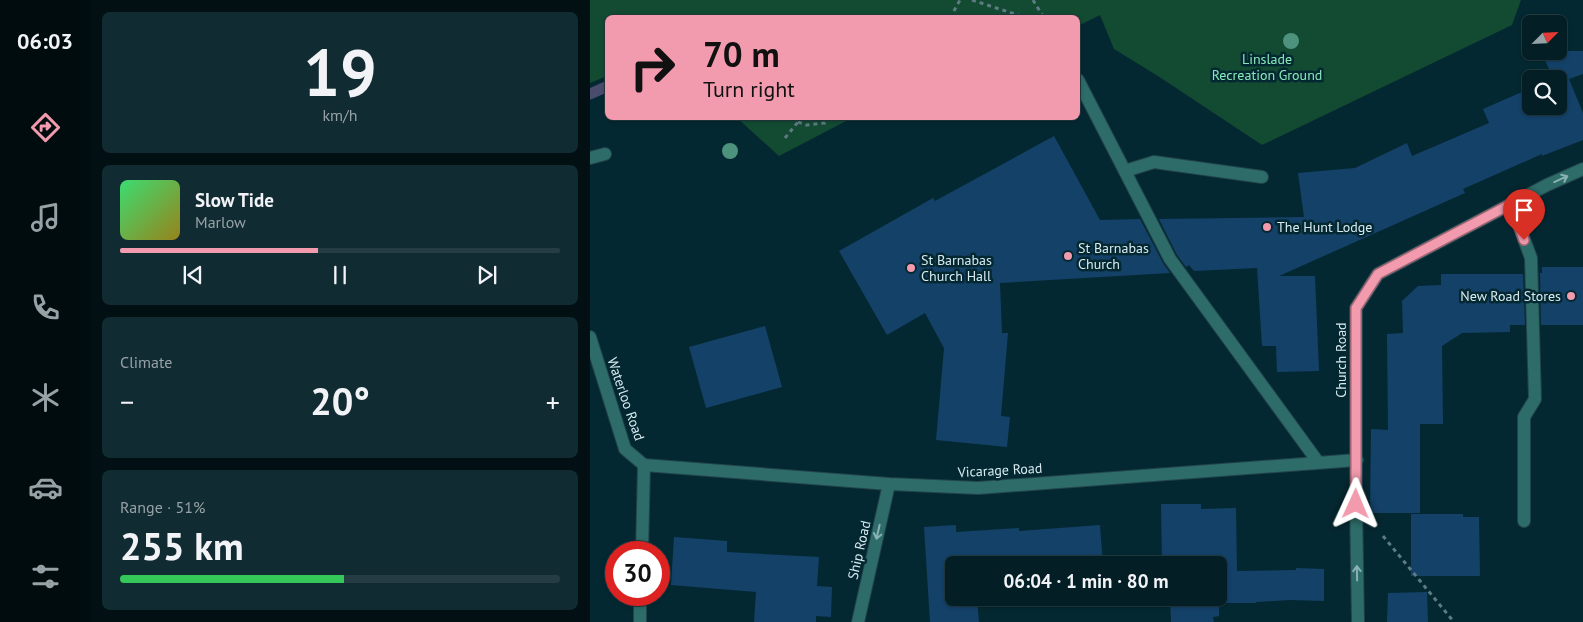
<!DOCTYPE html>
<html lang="en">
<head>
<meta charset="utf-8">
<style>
	:root { --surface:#031e25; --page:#112b32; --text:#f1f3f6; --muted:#97a2a7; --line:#243c42; --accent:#f29aae }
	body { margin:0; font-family:"PT Sans",sans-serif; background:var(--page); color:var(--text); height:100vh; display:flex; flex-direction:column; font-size:19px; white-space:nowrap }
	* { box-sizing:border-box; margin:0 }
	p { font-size:16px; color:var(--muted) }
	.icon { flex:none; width:28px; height:28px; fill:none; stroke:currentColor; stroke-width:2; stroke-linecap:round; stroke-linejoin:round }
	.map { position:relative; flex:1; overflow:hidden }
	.drawer { display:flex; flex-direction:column; gap:12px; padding:12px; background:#021014; width:500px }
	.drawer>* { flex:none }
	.banner { position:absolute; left:15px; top:15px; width:475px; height:105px; border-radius:8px; box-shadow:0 1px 4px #0004,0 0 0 1px var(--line); background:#f29aae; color:#111; overflow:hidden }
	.needle { width:32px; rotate:66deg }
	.tools { position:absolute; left:932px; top:15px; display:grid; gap:10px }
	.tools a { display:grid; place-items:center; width:45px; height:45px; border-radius:8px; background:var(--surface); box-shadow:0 1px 4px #0004,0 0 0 1px var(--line); font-size:25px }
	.speed { position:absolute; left:15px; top:541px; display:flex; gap:10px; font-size:25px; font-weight:700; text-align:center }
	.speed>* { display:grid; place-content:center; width:65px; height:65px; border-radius:50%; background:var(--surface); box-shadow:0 1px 4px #0004,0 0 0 1px var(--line); line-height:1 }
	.speed .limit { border:8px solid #d22; background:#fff; color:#111 }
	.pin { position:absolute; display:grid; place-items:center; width:42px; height:42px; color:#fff; margin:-51px -21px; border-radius:50% 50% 50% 0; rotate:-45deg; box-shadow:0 0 5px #0007 }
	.pin .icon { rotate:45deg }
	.me { position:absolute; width:55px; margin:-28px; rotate:1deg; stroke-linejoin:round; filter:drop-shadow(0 0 4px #0008) }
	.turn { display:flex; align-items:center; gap:18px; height:105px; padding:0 15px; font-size:22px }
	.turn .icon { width:65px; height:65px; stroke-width:2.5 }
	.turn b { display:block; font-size:35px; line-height:42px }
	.big { font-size:38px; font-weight:700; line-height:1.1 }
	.drawer .card { flex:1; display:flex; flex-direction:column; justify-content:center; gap:8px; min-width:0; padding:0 18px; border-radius:8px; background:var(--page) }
	.drawer .dial { align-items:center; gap:0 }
	.dial b { font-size:65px; line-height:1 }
	.song { display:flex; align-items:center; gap:15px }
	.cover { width:60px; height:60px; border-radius:8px; background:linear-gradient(135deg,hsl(140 70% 55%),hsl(50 70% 35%)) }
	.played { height:5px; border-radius:2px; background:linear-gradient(90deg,var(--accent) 45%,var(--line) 45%) }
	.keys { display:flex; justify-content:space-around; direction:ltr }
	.heat { display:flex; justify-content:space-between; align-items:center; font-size:28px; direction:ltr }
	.charge { height:8px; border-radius:4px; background:linear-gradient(90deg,#34c759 51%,var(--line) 0) }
	.trip { position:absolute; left:355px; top:556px; width:282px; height:50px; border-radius:8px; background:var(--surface); box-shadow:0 1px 4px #0004,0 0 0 1px var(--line); font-weight:700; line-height:50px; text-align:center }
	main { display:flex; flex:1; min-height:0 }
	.tab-bar { display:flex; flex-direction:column; width:90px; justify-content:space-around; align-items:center; background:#010c0f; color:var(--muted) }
	.tab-bar .icon { width:35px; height:35px }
	.tab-bar .selected { color:var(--accent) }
	.tab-bar b { font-size:22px; color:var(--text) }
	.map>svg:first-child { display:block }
	.green { fill:#124a32 }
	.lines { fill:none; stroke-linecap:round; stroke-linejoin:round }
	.stream { stroke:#494c6c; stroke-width:11 }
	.building { fill:#144168 }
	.service-casing { stroke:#22434c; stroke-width:14 }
	.minor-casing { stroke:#22434c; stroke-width:14 }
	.path { stroke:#5e7b82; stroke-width:3; stroke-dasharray:4 4; stroke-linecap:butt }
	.service { stroke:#2d6c68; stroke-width:12 }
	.minor { stroke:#2d6c68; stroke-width:12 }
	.tree { fill:#4d927c }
	.oneway { stroke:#8ab1b3 }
	.route-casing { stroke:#9d6471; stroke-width:12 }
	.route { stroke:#f29aae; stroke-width:9 }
	.poi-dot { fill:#f29aae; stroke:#042831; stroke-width:2 }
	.labels { text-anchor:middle; stroke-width:5; stroke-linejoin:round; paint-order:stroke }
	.park-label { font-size:14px; fill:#89e8b9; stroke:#042831 }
	.poi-label { font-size:14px; fill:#d7eaf0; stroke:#042831; text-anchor:start }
	.street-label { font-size:14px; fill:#d7eaf0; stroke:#042831 }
</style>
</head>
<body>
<main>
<nav class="tab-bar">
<b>06:03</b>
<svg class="icon selected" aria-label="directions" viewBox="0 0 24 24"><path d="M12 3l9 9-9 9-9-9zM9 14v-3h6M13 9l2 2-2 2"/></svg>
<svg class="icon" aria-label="music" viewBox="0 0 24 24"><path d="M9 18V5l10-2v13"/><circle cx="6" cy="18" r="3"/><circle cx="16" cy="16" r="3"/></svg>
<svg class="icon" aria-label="phone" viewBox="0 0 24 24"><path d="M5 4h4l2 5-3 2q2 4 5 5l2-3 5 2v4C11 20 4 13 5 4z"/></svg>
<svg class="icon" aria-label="climate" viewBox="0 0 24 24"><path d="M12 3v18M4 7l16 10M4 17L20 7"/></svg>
<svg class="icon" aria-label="car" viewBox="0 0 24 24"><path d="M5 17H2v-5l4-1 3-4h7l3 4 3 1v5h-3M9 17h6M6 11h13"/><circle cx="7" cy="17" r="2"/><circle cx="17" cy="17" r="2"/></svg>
<svg class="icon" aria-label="filters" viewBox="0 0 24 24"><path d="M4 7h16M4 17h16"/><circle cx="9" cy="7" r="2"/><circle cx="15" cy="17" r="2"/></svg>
</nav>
<section class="drawer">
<div class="card dial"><b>19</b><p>km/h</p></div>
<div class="card">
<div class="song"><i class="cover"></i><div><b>Slow Tide</b><p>Marlow</p></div></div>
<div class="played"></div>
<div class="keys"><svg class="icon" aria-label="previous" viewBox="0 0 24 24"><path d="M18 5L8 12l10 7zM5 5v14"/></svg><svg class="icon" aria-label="pause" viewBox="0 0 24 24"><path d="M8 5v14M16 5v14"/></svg><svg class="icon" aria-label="next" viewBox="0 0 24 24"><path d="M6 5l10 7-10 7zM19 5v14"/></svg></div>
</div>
<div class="card"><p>Climate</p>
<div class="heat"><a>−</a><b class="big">20°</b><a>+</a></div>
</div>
<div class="card"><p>Range · 51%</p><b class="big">255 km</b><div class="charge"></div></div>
</section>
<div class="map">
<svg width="993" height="622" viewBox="0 0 993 622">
	<rect width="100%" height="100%" fill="#042831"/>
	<g class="green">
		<path d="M0,0H931L922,25L672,145L571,78L524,49L510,15L488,26V18H18L17,76L0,83Z"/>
		<path d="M147,118H262L189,156Z"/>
	</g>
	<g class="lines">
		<path class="stream" d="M0,94L18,86"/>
	</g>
	<g class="building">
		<path d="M951,51H993V74L979,79L993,113V140L952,156V154L873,189L875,193L689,276H725L729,371L687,372L686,346H672L667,268L604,271L599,265L596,267L587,255L569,219L714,217L708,173L765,168L817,143L822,156L899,123L893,109L941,88V106H969V79H962L963,78Z"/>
		<path d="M464,136L510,220L550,219L573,263L580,273L410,283L412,333H418L411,416L420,417L417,447L346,440L354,348L335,313L297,335L249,251L343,198L345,201Z"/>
		<path d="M952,267H993V325H951L950,273H952Z"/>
		<path d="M851,274H933L935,325H920V332L872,333L852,346L853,424H830V513H780L781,429L798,430L797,334L813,333L812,301L828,286L851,285Z"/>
		<path d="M175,326L192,387L116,408L99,347Z"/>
		<path d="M571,504H611V509L646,508L647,571L706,570V568L734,569V601L700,600L666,602V603H629V616L623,617L624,622H581L580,598H629V565H572Z"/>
		<path d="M821,514H873V517H889L890,576H821Z"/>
		<path d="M366,525V532L429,528V531L510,525L513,565H364V598H387L389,622H340L334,527Z"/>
		<path d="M84,537L137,541V552L229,557L227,586L242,587L241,617L226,616V622H164L166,592L81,585Z"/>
		<path d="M837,592L838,622H797L798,593Z"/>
	</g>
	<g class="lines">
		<defs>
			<g id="service">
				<path d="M488,80L580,259L728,462"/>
				<path d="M0,158L15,154"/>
				<path d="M535,171L564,162L672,177"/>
				<path d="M921,204L941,258L945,399L934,417V521"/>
			</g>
			<g id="minor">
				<path d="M0,337L35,449L54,465"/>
				<path d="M54,465L299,484L388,488L767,460"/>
				<path d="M52,552L54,465"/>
				<path d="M50,622V595"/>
				<path d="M268,622L299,484"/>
				<path d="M768,622L766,504V308L788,274L957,185L993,169"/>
			</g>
		</defs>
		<use href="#service" class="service-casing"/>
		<use href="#minor" class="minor-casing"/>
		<g class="path">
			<path d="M382,0L437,18"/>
			<path d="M443,0L454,18"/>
			<path d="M360,18L370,0"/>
			<path d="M208,122L216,125L235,123L239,118"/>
			<path d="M195,138L208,122L209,118"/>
			<path d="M793,536L864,622"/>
		</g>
		<use href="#service" class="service"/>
		<use href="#minor" class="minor"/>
	</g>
	<g class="tree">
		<circle cx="701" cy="41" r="8"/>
		<circle cx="140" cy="151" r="8"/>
	</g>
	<defs><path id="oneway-shaft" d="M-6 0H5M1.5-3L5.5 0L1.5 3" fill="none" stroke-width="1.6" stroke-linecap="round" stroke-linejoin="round" transform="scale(1.25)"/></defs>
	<g class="oneway">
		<use href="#oneway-shaft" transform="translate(971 179) rotate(-24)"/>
		<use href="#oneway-shaft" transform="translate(288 532) rotate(103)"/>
		<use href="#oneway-shaft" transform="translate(767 573) rotate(-91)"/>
	</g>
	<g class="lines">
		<defs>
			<path id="route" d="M766,504V308L788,274L921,204L934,240"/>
		</defs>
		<use href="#route" class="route-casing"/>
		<use href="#route" class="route"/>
	</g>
	<g class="poi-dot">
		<circle cx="677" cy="227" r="5"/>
		<circle cx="478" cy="256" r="5"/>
		<circle cx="321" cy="268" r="5"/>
		<circle cx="981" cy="296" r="5"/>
	</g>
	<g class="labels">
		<g class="park-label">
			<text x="677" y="64">Linslade<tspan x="677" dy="16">Recreation Ground</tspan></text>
		</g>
		<g class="poi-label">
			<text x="687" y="232">The Hunt Lodge</text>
			<text x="488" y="253">St Barnabas<tspan x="488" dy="16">Church</tspan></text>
			<text x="331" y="265">St Barnabas<tspan x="331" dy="16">Church Hall</tspan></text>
			<text x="971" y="301" text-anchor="end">New Road Stores</text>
		</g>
		<g class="street-label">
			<text transform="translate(751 360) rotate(-90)" y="5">Church Road</text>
			<text transform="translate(36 399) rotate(71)" y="5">Waterloo Road</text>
			<text transform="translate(410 470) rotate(-3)" y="5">Vicarage Road</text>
			<text transform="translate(269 550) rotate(-77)" y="5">Ship Road</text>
		</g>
	</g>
</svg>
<div class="tools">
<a><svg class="needle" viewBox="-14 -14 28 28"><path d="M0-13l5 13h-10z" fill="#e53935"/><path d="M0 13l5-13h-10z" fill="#97a2a7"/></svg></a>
<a><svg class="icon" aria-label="search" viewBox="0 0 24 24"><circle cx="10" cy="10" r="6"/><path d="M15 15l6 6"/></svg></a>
</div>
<div class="speed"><div class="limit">30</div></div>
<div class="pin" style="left:934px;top:240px;background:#d93025"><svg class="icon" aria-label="arrive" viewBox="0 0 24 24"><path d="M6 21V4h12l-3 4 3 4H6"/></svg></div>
<svg class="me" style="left:766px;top:504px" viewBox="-20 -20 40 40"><path d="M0-17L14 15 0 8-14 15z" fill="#f29aae" stroke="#fff" stroke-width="4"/></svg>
<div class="trip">06:04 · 1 min · 80 m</div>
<div class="banner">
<div class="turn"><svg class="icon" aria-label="right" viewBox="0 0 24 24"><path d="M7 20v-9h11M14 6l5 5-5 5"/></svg><div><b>70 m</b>Turn right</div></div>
</div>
</div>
</main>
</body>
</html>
